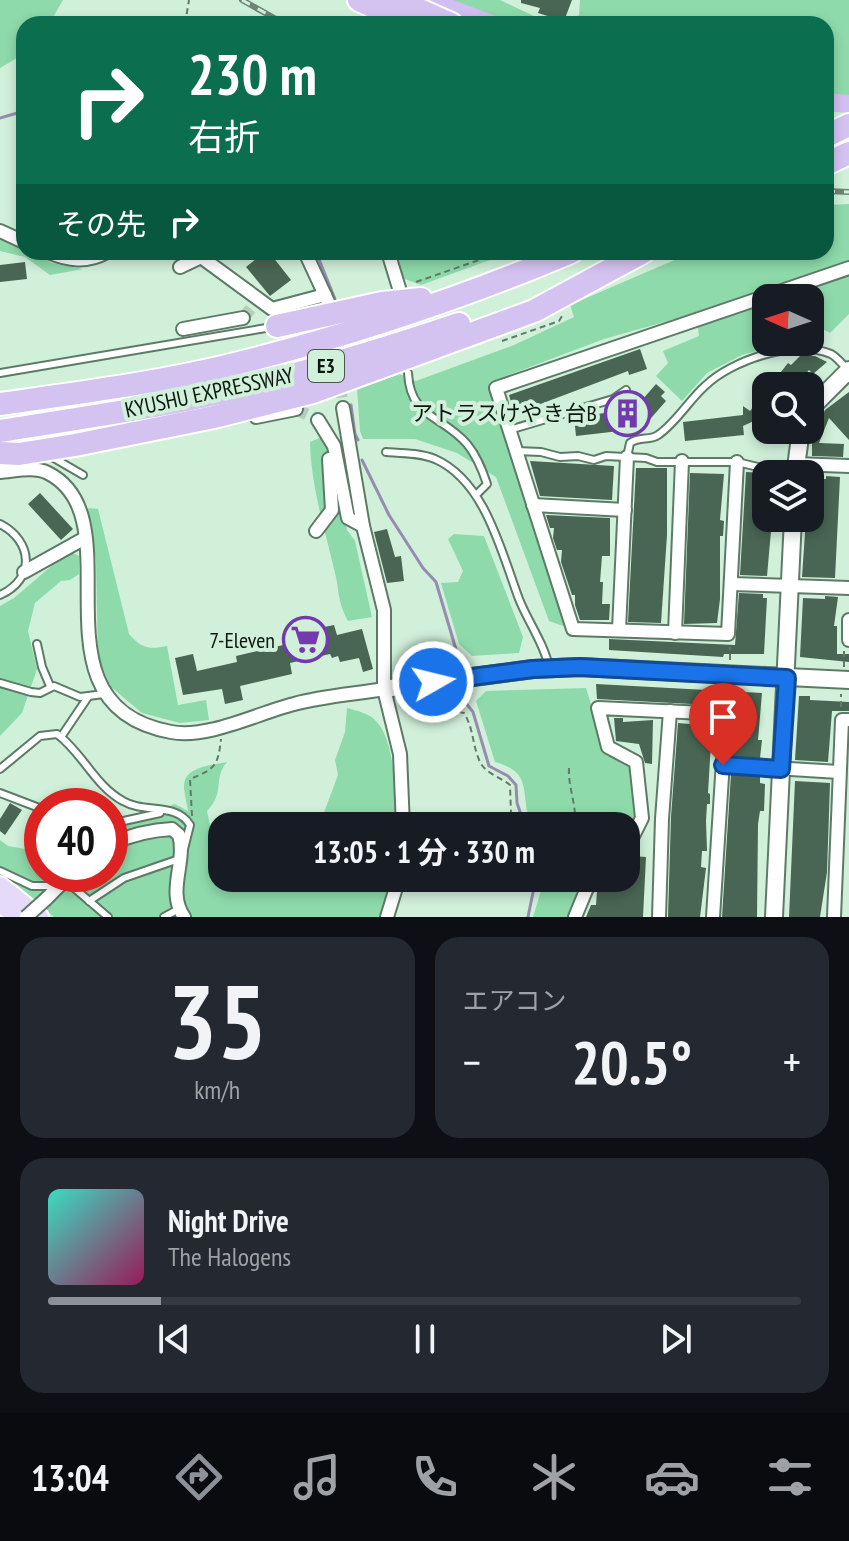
<!DOCTYPE html>
<html lang="ja">
<head>
<meta charset="utf-8">
<style>
	:root { --surface:#171b24; --page:#242831; --text:#f1f3f6; --muted:#9ea1a6; --line:#363941; --accent:#8c9099 }
	body { margin:0; font-family:"PT Sans Narrow","Noto Sans JP",sans-serif; background:var(--page); color:var(--text); height:100vh; display:flex; flex-direction:column; font-size:30px; white-space:nowrap }
	* { box-sizing:border-box; margin:0 }
	p { font-size:26px; color:var(--muted) }
	.icon { flex:none; width:44px; height:44px; fill:none; stroke:currentColor; stroke-width:2; stroke-linecap:round; stroke-linejoin:round }
	.map { position:relative; height:917px; overflow:hidden }
	.panel { display:flex; flex-direction:column; gap:20px; padding:20px; background:#0d0f14; flex:1 }
	.panel>* { flex:none }
	.top-card { position:absolute; left:16px; top:16px; width:818px; height:244px; border-radius:24px; box-shadow:0 4px 12px #0003; background:#0b6e4f; color:#fff; overflow:hidden }
	.needle { width:52px; rotate:273deg }
	.controls { position:absolute; left:752px; top:284px; display:grid; gap:16px }
	.controls a { display:grid; place-items:center; width:72px; height:72px; border-radius:16px; background:var(--surface); box-shadow:0 4px 12px #0003; font-size:40px }
	.speed { position:absolute; left:24px; top:788px; display:flex; gap:16px; font-size:40px; font-weight:700; text-align:center }
	.speed>* { display:grid; place-content:center; width:104px; height:104px; border-radius:50%; background:var(--surface); box-shadow:0 4px 12px #0003; line-height:1 }
	.speed .limit { border:12px solid #d22; background:#fff; color:#111 }
	.pin { position:absolute; display:grid; place-items:center; width:68px; height:68px; color:#fff; margin:-82px -34px; border-radius:50% 50% 50% 0; rotate:-45deg; box-shadow:0 0 8px #0007 }
	.pin .icon { rotate:45deg }
	.me { position:absolute; width:88px; margin:-44px; rotate:82deg; stroke-linejoin:round; filter:drop-shadow(0 0 6px #0008) }
	.turn { display:flex; align-items:center; gap:28px; height:168px; padding:0 40px; font-size:36px }
	.turn .icon { width:104px; height:104px; stroke-width:2.5 }
	.turn b { display:block; font-size:56px; line-height:68px }
	.then { display:flex; align-items:center; height:76px; padding:0 40px; background:#0003; gap:16px; font-size:30px }
	.big { font-size:60px; font-weight:700; line-height:1.1 }
	.panel .widget { flex:1; display:flex; flex-direction:column; justify-content:center; gap:12px; min-width:0; padding:0 28px; border-radius:24px; background:var(--page) }
	.panel .dial { align-items:center; gap:0 }
	.dial b { font-size:104px; line-height:1 }
	.song { display:flex; align-items:center; gap:24px }
	.cover { width:96px; height:96px; border-radius:12px; background:linear-gradient(135deg,hsl(170 70% 55%),hsl(330 70% 35%)) }
	.played { height:8px; border-radius:4px; background:linear-gradient(90deg,var(--accent) 15%,var(--line) 15%) }
	.keys { display:flex; justify-content:space-around; direction:ltr }
	.heat { display:flex; justify-content:space-between; align-items:center; font-size:44px; direction:ltr }
	.panel .tiles { flex:1; display:grid; gap:20px; grid-template-columns:1fr 1fr }
	.widget:last-child { grid-column:span 2 }
	.trip { position:absolute; left:208px; top:812px; width:432px; height:80px; border-radius:24px; background:var(--surface); box-shadow:0 4px 12px #0003; font-weight:700; line-height:80px; text-align:center }
	.dock { display:flex; height:128px; justify-content:space-around; align-items:center; background:#090b0e; color:var(--muted) }
	.dock .icon { width:56px; height:56px }
	.dock .active { color:var(--accent) }
	.dock b { font-size:36px; color:var(--text) }
	.map>svg:first-child { display:block }
	.green { fill:#8edaab }
	.lines { fill:none; stroke-linecap:round; stroke-linejoin:round }
	.stream { stroke:#978caf; stroke-width:3 }
	.river { stroke:#d2bef3; stroke-width:18 }
	.building { fill:#496553 }
	.street-tunnel { stroke:#b3cfbc; stroke-width:12; stroke-dasharray:12 6; stroke-linecap:butt }
	.lane-casing { stroke:#5d7a67; stroke-width:10 }
	.street-casing { stroke:#5d7a67; stroke-width:16 }
	.secondary-casing { stroke:#5d7a67; stroke-width:20 }
	.primary-casing { stroke:#fff; stroke-width:22 }
	.highway-casing { stroke:#fff; stroke-width:26 }
	.path { stroke:#65796b; stroke-width:2; stroke-dasharray:6 4; stroke-linecap:butt }
	.lane { stroke:#fff; stroke-width:6 }
	.street { stroke:#fff; stroke-width:12 }
	.secondary { stroke:#fff; stroke-width:16 }
	.primary { stroke:#e5daf7; stroke-width:18 }
	.highway { stroke:#d4c2f1; stroke-width:22 }
	.rail-casing { stroke:#6d8374; stroke-width:6 }
	.rail { stroke:#d0f0da; stroke-width:3; stroke-dasharray:9; stroke-linecap:butt }
	.street-bridge-casing { stroke:#5d7a67; stroke-width:16; stroke-linecap:butt }
	.street-bridge { stroke:#fff; stroke-width:12 }
	.route-casing { stroke:#114b97; stroke-width:20 }
	.route { stroke:#1a73e8; stroke-width:14 }
	.labels { text-anchor:middle; stroke-width:8; stroke-linejoin:round; paint-order:stroke }
	.shield { fill:#d0f0da; stroke:#47584d; stroke-width:2 }
	.shield-label { font-size:20px; font-weight:bold; fill:#0c1710 }
	.street-label { font-size:22px; fill:#0c1710; stroke:#d0f0da }
	.poi-label { font-size:22px; fill:#0c1710; stroke:#d0f0da; text-anchor:end }
</style>
</head>
<body>
<div class="map">
<svg width="849" height="917" viewBox="0 0 849 917">
	<rect width="100%" height="100%" fill="#d0f0da"/>
	<g class="green">
		<path d="M0,0H63L49,24H24V54L0,68Z"/>
		<path d="M444,0H500L540,19L566,24L579,15L580,0H849V98L826,96V24H501Z"/>
		<path d="M849,204V260L675,319L604,339L490,382L566,627L549,621L496,477L457,453L415,439H363L360,431L357,389L399,374L416,381L514,345L574,317L570,305L693,252H826V205Z"/>
		<path d="M0,237L24,249V252H30L52,263L83,269L50,275L25,257L0,251Z"/>
		<path d="M394,252H512L421,285L402,278Z"/>
		<path d="M849,275V314L830,333L817,326L810,332V298H782Z"/>
		<path d="M766,304V342H789L742,355L707,373L682,401L656,376L668,363L663,351L699,336L698,327Z"/>
		<path d="M322,437L334,461L347,530L355,541L372,617L348,621C337,600 340,594 335,573C325,530 311,487 310,442Z"/>
		<path d="M88,508L98,509L129,634C141,648 149,650 167,646L178,705L206,700L209,720L180,723L142,713L111,687L98,659L96,560Z"/>
		<path d="M454,534L484,536L523,637L519,653L472,656L459,644L441,583L458,582L463,571L448,539Z"/>
		<path d="M69,551L79,556V574L70,580L61,581L35,603L28,631L37,669L22,713L0,736V606L14,598Z"/>
		<path d="M586,688L606,752L632,765L637,819L626,845V826H532C518,796 536,773 495,762L476,701L486,691Z"/>
		<path d="M347,708C357,711 369,713 376,721C395,739 397,801 396,826H319L338,775L335,760L345,732Z"/>
		<path d="M227,762C212,780 226,791 207,811L215,850L222,847V878H393L384,917H54L0,870V840L8,846L42,852V874H110V829L175,804L188,811C187,803 184,794 184,785C185,766 214,765 227,762Z"/>
		<path d="M545,878H593L572,917H533Z"/>
	</g>
	<g class="lines">
		<g class="stream">
			<path d="M0,118L24,111"/>
			<path d="M316,252L335,299"/>
			<path d="M351,405L355,434L358,440"/>
			<path d="M362,460L389,515L423,568L436,582L460,663"/>
			<path d="M463,694L465,702L473,712L489,766L508,776L516,785L517,803L525,826"/>
			<path d="M528,917L536,878"/>
		</g>
		<g class="river">
			<path d="M428,0L491,24"/>
			<path d="M826,102L849,104"/>
		</g>
	</g>
	<g class="building">
		<path d="M521,0H572L564,21L538,13L540,8L521,3Z"/>
		<path d="M265,252H269L291,280L270,296L246,267Z"/>
		<path d="M25,262L27,279L0,282V265Z"/>
		<path d="M640,349L647,369L629,375L628,371L514,414L509,395Z"/>
		<path d="M800,356H815L827,362L813,374L809,370L796,386H770L788,363L791,365Z"/>
		<path d="M656,384L665,392L661,396L666,401L645,425L638,418L627,421L628,430L576,436L574,417L628,410V399L636,407Z"/>
		<path d="M766,391V422L763,426L756,420L743,426L744,435L685,441L683,422L743,415V406L750,411Z"/>
		<path d="M849,392V440L829,418L819,443L844,444L843,457L812,456V438L825,410Z"/>
		<path d="M530,461L614,466L612,500L540,496Z"/>
		<path d="M636,468H667V535L661,623L628,622Z"/>
		<path d="M746,472L766,473V520H772L767,576L740,575Z"/>
		<path d="M690,473L724,474L720,520L724,521L723,536H720V599L717,623L684,624Z"/>
		<path d="M826,476L840,477L835,578L802,577L806,518H810V479H826Z"/>
		<path d="M40,493L73,529L61,540L28,504Z"/>
		<path d="M546,515L610,518V556H602L600,582H603L602,604H610L609,620H580L575,605V595H572L561,562L562,550H557L553,538L554,528H550Z"/>
		<path d="M387,529L395,557L401,556L404,581L387,583L374,532Z"/>
		<path d="M739,593L763,594V598H767L764,654H724L723,657L609,650V639L735,645Z"/>
		<path d="M825,596L838,597L834,626H837V654H849V662L800,657L803,598L825,599Z"/>
		<path d="M334,625L337,635L362,629L373,669L363,672L359,658L340,662L338,656L332,658L330,654L290,663L292,674L240,686L243,700L225,704L222,689L183,695L175,658L193,654L197,671L237,662L236,656L292,643L290,634Z"/>
		<path d="M596,684L762,693L758,740H762L760,758L732,757L735,715L730,706L597,699Z"/>
		<path d="M799,696H810V700L849,702V711H832L828,762L795,760Z"/>
		<path d="M614,718H623V722L653,720L652,764L645,763L639,744L616,741Z"/>
		<path d="M678,723L712,726L708,793L710,794V804H707L706,821L707,851H702L701,867L706,868L700,917H668L671,817Z"/>
		<path d="M731,774L760,777V783L765,784L764,811H760L758,824L757,917H722Z"/>
		<path d="M795,781L830,783L827,872L820,917H789Z"/>
		<path d="M10,803L22,810L5,835L0,831V819Z"/>
		<path d="M633,856L646,857L643,917H586L591,905H596L597,891L604,885H612V878H626L628,858Z"/>
	</g>
	<g class="lines">
		<g class="street-tunnel">
			<path d="M243,318L252,307"/>
			<path d="M334,332L343,408"/>
			<path d="M296,409L318,420"/>
		</g>
		<defs>
			<g id="lane">
				<path d="M0,373L272,327"/>
				<path d="M408,373C410,418 442,415 467,444C477,456 482,469 487,484L477,494"/>
				<path d="M509,430L613,399L626,390"/>
				<path d="M516,451L541,452L560,457L578,456L594,460L606,456L646,458L657,462H737L758,467L781,468L795,464"/>
				<path d="M386,452C402,453 420,453 435,459C485,481 501,551 519,599C528,622 544,643 549,667"/>
				<path d="M52,457L83,475"/>
				<path d="M627,457L630,443C639,436 650,441 658,435C675,424 690,399 705,386C732,360 794,339 831,354C837,357 843,365 848,370"/>
				<path d="M0,524C33,541 36,579 0,595"/>
				<path d="M37,644L42,667L50,686"/>
				<path d="M0,683L31,692L40,693L54,686L80,697L104,694"/>
				<path d="M61,737L88,697"/>
				<path d="M0,769L40,736L57,734C82,752 95,786 123,801C145,814 176,802 190,825L184,849"/>
				<path d="M0,793L42,809"/>
				<path d="M110,824L160,813"/>
				<path d="M0,871L32,886H54"/>
				<path d="M67,878L73,887L108,917"/>
				<path d="M89,901L124,878L179,859"/>
				<path d="M164,917L179,909"/>
			</g>
			<g id="street">
				<path d="M0,231L24,242"/>
				<path d="M48,252C69,261 87,263 107,252"/>
				<path d="M305,252L330,306"/>
				<path d="M388,252L399,288"/>
				<path d="M180,267L201,257L272,309L325,295"/>
				<path d="M183,329L243,318"/>
				<path d="M343,408L363,526L384,610V689L400,754L403,826"/>
				<path d="M256,417L296,409"/>
				<path d="M318,420L334,446L348,518L363,526"/>
				<path d="M737,462L728,634L573,629L496,388L849,268"/>
				<path d="M795,464L849,466"/>
				<path d="M0,472C15,471 34,466 48,473C139,519 22,705 171,732C208,739 258,713 294,704C323,696 355,694 384,689"/>
				<path d="M533,505L625,510"/>
				<path d="M316,531L332,510L329,459"/>
				<path d="M24,572L85,538"/>
				<path d="M731,584L849,588"/>
				<path d="M849,620V640"/>
				<path d="M619,629L627,457"/>
				<path d="M675,633L682,461"/>
				<path d="M723,765L839,772"/>
				<path d="M110,844C131,835 149,830 172,829L179,835C187,862 166,891 184,917"/>
				<path d="M626,850L642,818L636,762L608,747L598,708L726,714L713,917"/>
				<path d="M46,899L71,874"/>
				<path d="M387,917L399,878"/>
				<path d="M575,917L587,888L598,878"/>
				<path d="M659,917L662,819L670,711"/>
				<path d="M834,917L842,720H849"/>
			</g>
			<g id="secondary">
				<path d="M810,409L849,370"/>
				<path d="M795,474L801,430"/>
				<path d="M384,689L533,669L580,667L849,680"/>
				<path d="M774,917L793,518"/>
			</g>
			<g id="primary">
				<path d="M0,886L39,917"/>
				<path d="M0,903L19,917"/>
			</g>
			<g id="highway">
				<path d="M359,0L411,24"/>
				<path d="M397,0L451,24"/>
				<path d="M826,136L849,125"/>
				<path d="M826,164L849,153"/>
				<path d="M277,326L382,303L421,299"/>
				<path d="M0,404C78,393 158,383 235,364C350,335 462,298 571,252"/>
				<path d="M0,431C62,421 125,412 187,400C280,381 370,354 459,324"/>
				<path d="M0,453L19,454L75,445L214,417L313,392L534,311L643,252"/>
			</g>
		</defs>
		<use href="#lane" class="lane-casing"/>
		<use href="#street" class="street-casing"/>
		<use href="#secondary" class="secondary-casing"/>
		<use href="#primary" class="primary-casing"/>
		<use href="#highway" class="highway-casing"/>
		<g class="path">
			<path d="M185,24L189,0"/>
			<path d="M416,282L502,252"/>
			<path d="M502,341L559,321L562,316"/>
			<path d="M730,660V647"/>
			<path d="M844,667V649"/>
			<path d="M436,695C439,708 452,710 464,713C474,729 472,745 480,762C485,773 500,777 510,785L511,813L519,826"/>
			<path d="M728,701V687"/>
			<path d="M841,707V694"/>
			<path d="M569,768C568,788 577,805 575,826"/>
			<path d="M192,816L190,779C215,769 218,766 221,739"/>
			<path d="M576,885V878"/>
		</g>
		<use href="#lane" class="lane"/>
		<use href="#street" class="street"/>
		<use href="#secondary" class="secondary"/>
		<use href="#primary" class="primary"/>
		<use href="#highway" class="highway"/>
		<defs>
			<g id="rail">
				<path d="M242,0L285,24"/>
				<path d="M826,191L849,192"/>
			</g>
		</defs>
		<use href="#rail" class="rail-casing"/>
		<use href="#rail" class="rail"/>
		<defs>
			<path id="street-bridge" d="M26,917L46,899"/>
		</defs>
		<use href="#street-bridge" class="street-bridge-casing"/>
		<use href="#street-bridge" class="street-bridge"/>
	</g>
	<g class="lines">
		<defs>
			<path id="route" d="M433,682L533,669L580,667L787,678L781,769L723,765"/>
		</defs>
		<use href="#route" class="route-casing"/>
		<use href="#route" class="route"/>
	</g>
	<defs>
		<symbol id="building-ring" viewBox="-11 -11 22 22"><circle r="9.5" fill="#d0f0da" stroke="#733ab0" stroke-width="1.5"/><path d="M-4-6H4V6H1V3H-1V6H-4ZM-2.5-4.3h1.7v1.8h-1.7ZM.8-4.3h1.7v1.8H.8ZM-2.5-1h1.7V.8h-1.7ZM.8-1h1.7V.8H.8Z" fill="#733ab0"/></symbol>
		<symbol id="supermarket-ring" viewBox="-11 -11 22 22"><circle r="9.5" fill="#d0f0da" stroke="#733ab0" stroke-width="1.5"/><path d="M-6-5.5h2.5l.6 2H6L4.5 2H-2.5L-4.4-4H-6ZM-1.5 3.2a1.3 1.3 0 1 0 .1 0ZM3 3.2a1.3 1.3 0 1 0 .1 0Z" fill="#733ab0"/></symbol>
	</defs>
	<g fill-rule="evenodd">
		<use href="#building-ring" x="602" y="388" width="51" height="51"/>
		<use href="#supermarket-ring" x="280" y="614" width="51" height="51"/>
	</g>
	<g class="labels">
		<rect class="shield" x="308" y="350" width="36" height="32" rx="6"/>
		<g class="shield-label">
			<text x="326" y="373">E3</text>
		</g>
		<g class="street-label">
			<text transform="translate(209 392) rotate(-12)" y="8">KYUSHU EXPRESSWAY</text>
		</g>
		<g class="poi-label">
			<text x="597" y="421">アトラスけやき台B</text>
			<text x="275" y="648">7-Eleven</text>
		</g>
	</g>
</svg>
<div class="controls">
<a><svg class="needle" viewBox="-14 -14 28 28"><path d="M0-13l5 13h-10z" fill="#e53935"/><path d="M0 13l5-13h-10z" fill="#9ea1a6"/></svg></a>
<a><svg class="icon" aria-label="search" viewBox="0 0 24 24"><circle cx="10" cy="10" r="6"/><path d="M15 15l6 6"/></svg></a>
<a><svg class="icon" aria-label="layers" viewBox="0 0 24 24"><path d="M12 4l9 5-9 5-9-5zM3 14l9 5 9-5"/></svg></a>
</div>
<div class="speed"><div class="limit">40</div></div>
<div class="pin" style="left:723px;top:765px;background:#d93025"><svg class="icon" aria-label="arrive" viewBox="0 0 24 24"><path d="M6 21V4h12l-3 4 3 4H6"/></svg></div>
<svg class="me" style="left:433px;top:682px" viewBox="-20 -20 40 40"><circle r="17" fill="#1a73e8" stroke="#fff" stroke-width="3"/><path d="M0-11L8 9 0 5-8 9z" fill="#fff"/></svg>
<div class="trip">13:05 · 1 分 · 330 m</div>
<div class="top-card">
<div class="turn"><svg class="icon" aria-label="right" viewBox="0 0 24 24"><path d="M7 20v-9h11M14 6l5 5-5 5"/></svg><div><b>230 m</b>右折</div></div>
<div class="then">その先<svg class="icon" aria-label="right" viewBox="0 0 24 24"><path d="M7 20v-9h11M14 6l5 5-5 5"/></svg></div>
</div>
</div>
<section class="panel">
<div class="tiles">
<div class="widget dial"><b>35</b><p>km/h</p></div>
<div class="widget"><p>エアコン</p>
<div class="heat"><a>−</a><b class="big">20.5°</b><a>+</a></div>
</div>
<div class="widget">
<div class="song"><i class="cover"></i><div><b>Night Drive</b><p>The Halogens</p></div></div>
<div class="played"></div>
<div class="keys"><svg class="icon" aria-label="previous" viewBox="0 0 24 24"><path d="M18 5L8 12l10 7zM5 5v14"/></svg><svg class="icon" aria-label="pause" viewBox="0 0 24 24"><path d="M8 5v14M16 5v14"/></svg><svg class="icon" aria-label="next" viewBox="0 0 24 24"><path d="M6 5l10 7-10 7zM19 5v14"/></svg></div>
</div>
</div>
</section>
<nav class="dock">
<b>13:04</b>
<svg class="icon active" aria-label="directions" viewBox="0 0 24 24"><path d="M12 3l9 9-9 9-9-9zM9 14v-3h6M13 9l2 2-2 2"/></svg>
<svg class="icon" aria-label="music" viewBox="0 0 24 24"><path d="M9 18V5l10-2v13"/><circle cx="6" cy="18" r="3"/><circle cx="16" cy="16" r="3"/></svg>
<svg class="icon" aria-label="phone" viewBox="0 0 24 24"><path d="M5 4h4l2 5-3 2q2 4 5 5l2-3 5 2v4C11 20 4 13 5 4z"/></svg>
<svg class="icon" aria-label="climate" viewBox="0 0 24 24"><path d="M12 3v18M4 7l16 10M4 17L20 7"/></svg>
<svg class="icon" aria-label="car" viewBox="0 0 24 24"><path d="M5 17H2v-5l4-1 3-4h7l3 4 3 1v5h-3M9 17h6M6 11h13"/><circle cx="7" cy="17" r="2"/><circle cx="17" cy="17" r="2"/></svg>
<svg class="icon" aria-label="filters" viewBox="0 0 24 24"><path d="M4 7h16M4 17h16"/><circle cx="9" cy="7" r="2"/><circle cx="15" cy="17" r="2"/></svg>
</nav>
</body>
</html>
